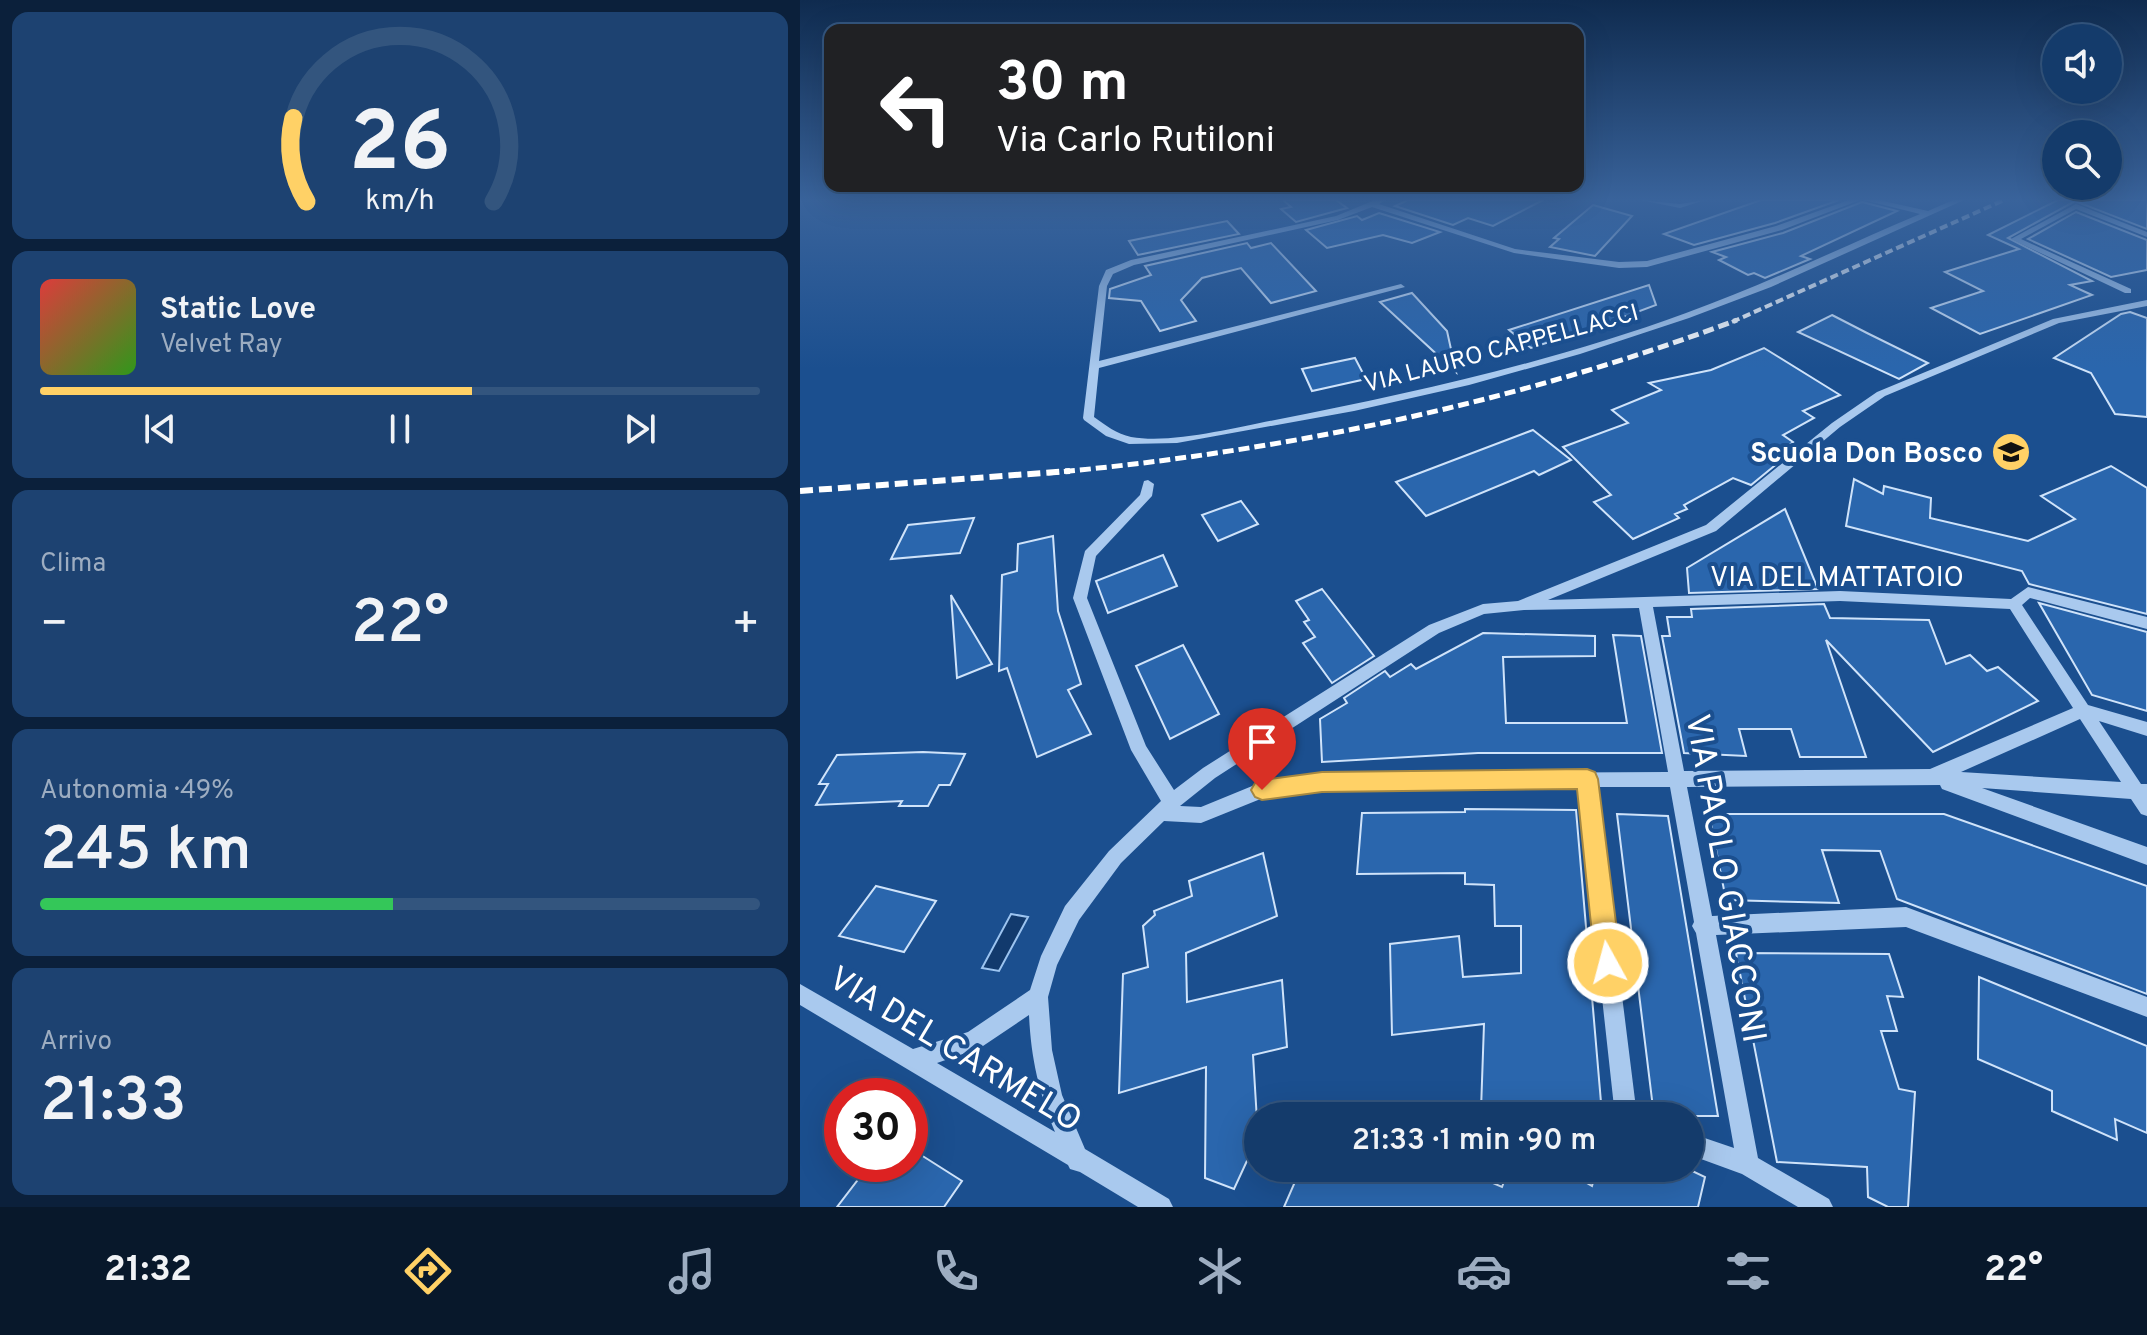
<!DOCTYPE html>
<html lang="it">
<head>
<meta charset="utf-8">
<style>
	:root { --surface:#143b6b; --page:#1d4271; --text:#f1f3f6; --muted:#9dadc1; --line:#33557e; --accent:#ffd166 }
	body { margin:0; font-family:Overpass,sans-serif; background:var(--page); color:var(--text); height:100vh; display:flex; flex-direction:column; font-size:30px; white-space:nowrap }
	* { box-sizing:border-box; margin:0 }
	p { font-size:26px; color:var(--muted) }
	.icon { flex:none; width:44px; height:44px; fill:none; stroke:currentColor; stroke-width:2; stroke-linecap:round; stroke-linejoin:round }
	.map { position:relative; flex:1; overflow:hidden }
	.details { display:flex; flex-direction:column; gap:12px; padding:12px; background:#0b203b; width:800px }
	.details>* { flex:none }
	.banner { position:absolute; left:24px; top:24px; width:760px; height:168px; border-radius:16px; box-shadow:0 8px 32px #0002,0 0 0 2px var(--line); background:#202124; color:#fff; overflow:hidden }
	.controls { position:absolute; left:1242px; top:24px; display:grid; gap:16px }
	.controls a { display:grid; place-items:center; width:80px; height:80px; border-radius:50%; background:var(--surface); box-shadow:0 8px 32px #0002,0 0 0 2px var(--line); font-size:40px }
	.speed { position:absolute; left:24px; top:1078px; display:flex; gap:16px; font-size:40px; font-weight:700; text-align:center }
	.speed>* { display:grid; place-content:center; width:104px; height:104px; border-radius:50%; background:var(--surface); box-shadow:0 8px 32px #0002,0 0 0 2px var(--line); line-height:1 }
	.speed .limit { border:12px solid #d22; background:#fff; color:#111 }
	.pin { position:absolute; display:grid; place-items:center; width:68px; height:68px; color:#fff; margin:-82px -34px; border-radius:50% 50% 50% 0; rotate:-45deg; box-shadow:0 0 8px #0007 }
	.pin .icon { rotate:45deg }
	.me { position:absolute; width:88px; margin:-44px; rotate:353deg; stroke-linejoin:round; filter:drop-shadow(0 0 6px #0008) }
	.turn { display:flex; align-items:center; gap:28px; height:168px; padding:0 40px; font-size:36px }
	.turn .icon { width:104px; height:104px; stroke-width:2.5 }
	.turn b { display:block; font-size:56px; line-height:68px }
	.big { font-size:60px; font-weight:600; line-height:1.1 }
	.details .widget { flex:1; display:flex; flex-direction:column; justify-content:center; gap:12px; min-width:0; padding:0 28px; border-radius:16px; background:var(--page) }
	.details .dial { align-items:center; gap:0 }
	.dial svg { height:208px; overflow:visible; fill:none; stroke:var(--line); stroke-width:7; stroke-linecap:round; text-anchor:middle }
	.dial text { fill:var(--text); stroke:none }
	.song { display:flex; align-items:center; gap:24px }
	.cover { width:96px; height:96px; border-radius:12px; background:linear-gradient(135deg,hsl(0 70% 55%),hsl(110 70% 35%)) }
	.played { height:8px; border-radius:4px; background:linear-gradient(90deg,var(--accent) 60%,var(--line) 60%) }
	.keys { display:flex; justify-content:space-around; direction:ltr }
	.heat { display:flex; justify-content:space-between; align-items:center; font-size:44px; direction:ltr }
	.charge { height:12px; border-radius:6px; background:linear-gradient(90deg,#34c759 49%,var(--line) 0) }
	.trip { position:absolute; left:444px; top:1102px; width:460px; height:80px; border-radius:40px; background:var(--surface); box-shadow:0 8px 32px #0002,0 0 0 2px var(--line); font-weight:600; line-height:80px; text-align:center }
	.tabs { display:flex; height:128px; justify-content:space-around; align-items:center; background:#08182b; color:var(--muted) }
	.tabs .icon { width:56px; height:56px }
	.tabs .current { color:var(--accent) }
	.tabs b { font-size:36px; color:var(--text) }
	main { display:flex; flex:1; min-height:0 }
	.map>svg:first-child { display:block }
	.water { fill:#123a6d; stroke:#9cc4f0; stroke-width:2 }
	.building { fill:#2a66ad; stroke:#cfe3fa; stroke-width:2 }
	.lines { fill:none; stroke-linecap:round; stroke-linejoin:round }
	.minor { fill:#a9c9ee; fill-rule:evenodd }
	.rail-far2 { stroke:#fff; stroke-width:4; stroke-dasharray:8 4; stroke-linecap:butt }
	.rail-far1 { stroke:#fff; stroke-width:5; stroke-dasharray:11 5; stroke-linecap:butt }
	.rail { stroke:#fff; stroke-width:6; stroke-dasharray:13 6; stroke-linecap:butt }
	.route { fill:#ffd166; stroke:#a68842; stroke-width:2 }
	.labels { text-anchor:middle; stroke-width:8; stroke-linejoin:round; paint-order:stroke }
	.far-street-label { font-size:24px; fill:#fff; stroke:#1b4f8f }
	.poi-label { font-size:28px; font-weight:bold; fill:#fff; stroke:#1b4f8f; text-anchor:end }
	.street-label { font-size:28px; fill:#fff; stroke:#1b4f8f }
	.near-street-label { font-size:34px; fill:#fff; stroke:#1b4f8f }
</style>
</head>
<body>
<main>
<section class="details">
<div class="widget dial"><svg viewBox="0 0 100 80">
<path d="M14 69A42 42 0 1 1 86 69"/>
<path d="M14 69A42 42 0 0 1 9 37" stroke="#ffd166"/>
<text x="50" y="56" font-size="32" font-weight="700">26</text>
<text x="50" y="72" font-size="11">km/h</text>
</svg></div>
<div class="widget">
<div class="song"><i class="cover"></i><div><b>Static Love</b><p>Velvet Ray</p></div></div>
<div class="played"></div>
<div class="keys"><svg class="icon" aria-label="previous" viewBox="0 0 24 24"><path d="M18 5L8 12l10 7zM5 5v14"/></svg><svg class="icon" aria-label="pause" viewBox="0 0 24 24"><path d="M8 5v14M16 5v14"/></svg><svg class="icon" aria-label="next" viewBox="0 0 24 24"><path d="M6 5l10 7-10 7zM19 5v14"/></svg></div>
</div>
<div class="widget"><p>Clima</p>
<div class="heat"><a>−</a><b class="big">22°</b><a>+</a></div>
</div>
<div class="widget"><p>Autonomia · 49%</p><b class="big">245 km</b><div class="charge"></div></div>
<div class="widget"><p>Arrivo</p><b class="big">21:33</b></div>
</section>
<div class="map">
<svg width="1347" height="1207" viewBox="0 0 1347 1207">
	<rect width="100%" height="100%" fill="#1b4f8f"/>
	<path class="water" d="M211,914L228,917L199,971L182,968Z"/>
	<g class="building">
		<path d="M483,200H536L547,208L496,222L481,209L491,207Z"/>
		<path d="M608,200H743L693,226L668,218L653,225L595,206Z"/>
		<path d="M961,200H1039L975,223L894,245L864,234Z"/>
		<path d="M1258,200H1347V229L1275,201L1208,238L1292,281L1270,285L1292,295L1180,334L1131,308L1183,291L1145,272L1219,249L1188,235Z"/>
		<path d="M1062,202L1097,211L1001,256L1010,259L965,278L954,273L948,275L919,260L926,257L912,252L983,233Z"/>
		<path d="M793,205L832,216L795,256L750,247L759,239L754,238Z"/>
		<path d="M1276,212L1347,240V270L1311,277L1228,239Z"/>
		<path d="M579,213L640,232L612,243L583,235L527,248L506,230L557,216L562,220Z"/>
		<path d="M427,221L439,234L338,255L329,241Z"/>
		<path d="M447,243L451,248L471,243L516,291L471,303L441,268L402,278L381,300L396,321L360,331L341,301L309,298L310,289L351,275L345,266Z"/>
		<path d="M849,285L856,305L805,324L731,348L709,330Z"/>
		<path d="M612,293L647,331L656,372L580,302Z"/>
		<path d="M1330,312L1347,318V417L1315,414L1291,373L1254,358L1321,314Z"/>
		<path d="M1032,315L1067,333L1128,363L1099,379L998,332Z"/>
		<path d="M964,348L1040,395L1003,411L1014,418L983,435L993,442L988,446L995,449L951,485L933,478L884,505L887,509L875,514L879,518L833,539L794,502L811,495L763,447L828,423L812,410L861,390L849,383L911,370Z"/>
		<path d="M555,358L566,379L512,391L502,369Z"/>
		<path d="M733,430L771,460L739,475L734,471L626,516L596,482Z"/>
		<path d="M1311,466L1347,488V614L1229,584L1222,571L1046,526L1054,479L1083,494L1084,486L1131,498L1130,518L1228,541L1275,519L1241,496Z"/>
		<path d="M441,501L458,524L418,541L402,515Z"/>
		<path d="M985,509L1018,589L889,593L887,568Z"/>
		<path d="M174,518L160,553L91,559L108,525Z"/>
		<path d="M253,536L258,611L281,684L268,690L291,734L237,757L207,668L199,671L202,575L217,571L218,544Z"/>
		<path d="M363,555L377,586L308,613L296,581Z"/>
		<path d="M522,589L574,656L532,683L503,643L515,637L504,622L509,620L496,601Z"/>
		<path d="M151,595L192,664L157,678Z"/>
		<path d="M1239,603L1347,632V711L1292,695Z"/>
		<path d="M1024,604L1030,618L1129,620L1146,664L1170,655L1187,671L1198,667L1238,701L1133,752L1026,640L1066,757H1000L991,729H939L946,756L884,753L862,636H870L867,617H892L891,609Z"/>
		<path d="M683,633L795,636V656L703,657L706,723H827L813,635L841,636L862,753H678L522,762L520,719L547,703L544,698L585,671L590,677L611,664L616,669Z"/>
		<path d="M383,645L419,714L370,739L336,666Z"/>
		<path d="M123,752L165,754L150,785H139L128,806H99L102,801L16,805L28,784H19L37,755Z"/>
		<path d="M665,809L776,810L802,1114L734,1116L681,1110L684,1024L592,1035L590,944L659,936L663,977L721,973V926H695L694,885L665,884V873L557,874L562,813L665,812Z"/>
		<path d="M817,814L868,816L918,1116H854Z"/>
		<path d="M909,814H1144L1347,886V994L1097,899L1080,851L1022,850L1039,903L926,900Z"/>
		<path d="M463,853L477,916L386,953L387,1002L482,980L487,1047L453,1055L458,1137L434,1189L405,1178L406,1067L319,1093L323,974L348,967L343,926L355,915L354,911L392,896L389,881Z"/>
		<path d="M76,886L136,901L104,952L39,936Z"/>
		<path d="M936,953L1089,954L1103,997L1087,996L1097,1031H1081L1099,1089L1115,1092L1108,1207H1088L1068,1197L1067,1167L977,1162Z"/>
		<path d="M1179,977L1347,1046V1133L1315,1119L1317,1140L1252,1111V1091L1178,1059Z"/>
		<path d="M110,1148L162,1181L144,1207H37L70,1164H110Z"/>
		<path d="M501,1168H658L702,1187L709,1168H761L792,1186L797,1168H886L905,1177L898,1207H484Z"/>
	</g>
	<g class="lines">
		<g class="minor">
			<path d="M575,200H586L579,204L715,249L819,262L847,261L976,226L1049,200H1060L982,230L847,267L819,268L714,253L572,207L538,220L334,265L313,274L307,286L299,361L601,284L605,287L299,368L294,417C305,425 317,434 331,437C372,444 433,428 475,420C614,393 752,362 886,313C966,284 1042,247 1120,214L1064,200H1079L1128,211L1153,200H1164L971,287L889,318L780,354L669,385L554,411L377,443L329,444L306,436L284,420L283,418L299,286L306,270L331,260L536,216Z"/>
			<path d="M840,200L880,204L905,200L880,208Z"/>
			<path d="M1276,204L1347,232V237L1276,209L1221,239L1331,289V293H1325L1211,239Z"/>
			<path d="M1347,300V306L1259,323L1085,396L1040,427L916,531L748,600L1040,591L1211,599L1228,587L1347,617V629L1230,598L1222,605L1288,705L1347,722V736L1299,721L1341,784H1347V816L1341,814L1331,799L1182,788L1347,847V865L1142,789L1140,785L887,787L912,916L1106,907L1347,997V1017L1106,927L916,935L958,1158L1029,1199L1033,1207H998L942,1174L890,1155V1133L934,1148L896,933L892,926L894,922L870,787H796L837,1116H815L779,788L522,790L463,798L401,823L364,821L321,863L279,920L257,965L248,997L252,1050L262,1095L285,1149L369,1199L373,1207H338L280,1172L270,1169L268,1165L0,1005V984L113,1049L168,1032L230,990L241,956L265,906L309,851L361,801L331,750L273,598L285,551L340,495L344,481L348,480L354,484L352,496L296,556L287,598L346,746L374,790L403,768L629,625L683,604L718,601L906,525L1032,423L1077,392L1253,319ZM1040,601L1210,609L1273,708L1130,769L884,771L853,607ZM839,608L868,772L522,774L462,782L401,807L380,806L415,778L639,633L684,614L724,610ZM1280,719L1321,782L1161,772ZM229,1015C231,1059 239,1092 255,1132L137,1063L180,1048Z"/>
		</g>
		<path class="rail-far2" d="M932,322L1204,200"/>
		<path class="rail-far1" d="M248,473C483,452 716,403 937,320"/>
		<path class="rail" d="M0,491L270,471"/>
	</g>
	<linearGradient id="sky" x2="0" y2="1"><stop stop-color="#0f2b4f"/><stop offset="0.54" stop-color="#39639b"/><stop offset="1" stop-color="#39639b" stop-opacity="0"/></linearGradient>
	<rect width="1347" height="369" fill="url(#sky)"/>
	<path class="route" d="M787,769L795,772L798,779L821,963L817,972L808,975L799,972L795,963L777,789L522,792L462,800L455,797L451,790L455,783L462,780L522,772Z"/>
	<defs>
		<symbol id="school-disc" viewBox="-11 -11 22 22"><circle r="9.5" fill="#ffd166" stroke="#1b4f8f"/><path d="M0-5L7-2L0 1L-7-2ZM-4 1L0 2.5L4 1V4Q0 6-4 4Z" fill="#111"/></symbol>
	</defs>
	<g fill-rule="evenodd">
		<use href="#school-disc" x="1189" y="430" width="44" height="44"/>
	</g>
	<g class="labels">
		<g class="far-street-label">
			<text transform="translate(701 348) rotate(-15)" y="8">VIA LAURO CAPPELLACCI</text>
		</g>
		<g class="poi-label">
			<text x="1183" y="462">Scuola Don Bosco</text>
		</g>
		<g class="street-label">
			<text x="1037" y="586">VIA DEL MATTATOIO</text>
		</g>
		<g class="near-street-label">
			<text transform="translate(927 878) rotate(80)" y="12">VIA PAOLO GIACCONI</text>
			<text transform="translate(156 1048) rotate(31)" y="12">VIA DEL CARMELO</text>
		</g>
	</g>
</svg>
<div class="controls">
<a><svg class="icon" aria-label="sound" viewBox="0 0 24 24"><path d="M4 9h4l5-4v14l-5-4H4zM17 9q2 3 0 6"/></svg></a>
<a><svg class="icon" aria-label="search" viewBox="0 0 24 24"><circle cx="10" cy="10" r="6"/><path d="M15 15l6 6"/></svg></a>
</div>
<div class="speed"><div class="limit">30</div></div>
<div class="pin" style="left:462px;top:790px;background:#d93025"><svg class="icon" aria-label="arrive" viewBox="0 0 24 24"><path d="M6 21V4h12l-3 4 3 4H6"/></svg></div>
<svg class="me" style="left:808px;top:963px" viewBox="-20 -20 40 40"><circle r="17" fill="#ffd166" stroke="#fff" stroke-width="3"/><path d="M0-11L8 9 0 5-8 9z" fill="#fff"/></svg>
<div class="trip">21:33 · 1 min · 90 m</div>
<div class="banner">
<div class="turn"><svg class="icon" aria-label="left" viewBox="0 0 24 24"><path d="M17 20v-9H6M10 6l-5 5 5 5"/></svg><div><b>30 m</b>Via Carlo Rutiloni</div></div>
</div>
</div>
</main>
<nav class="tabs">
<b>21:32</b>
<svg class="icon current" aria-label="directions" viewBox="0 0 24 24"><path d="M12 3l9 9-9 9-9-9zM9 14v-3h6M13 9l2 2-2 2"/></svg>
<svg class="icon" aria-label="music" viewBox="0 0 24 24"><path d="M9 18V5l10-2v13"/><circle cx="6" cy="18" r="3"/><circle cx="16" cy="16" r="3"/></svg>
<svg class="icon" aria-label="phone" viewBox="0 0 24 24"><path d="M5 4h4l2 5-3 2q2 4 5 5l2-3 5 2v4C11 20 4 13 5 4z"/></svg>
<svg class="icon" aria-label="climate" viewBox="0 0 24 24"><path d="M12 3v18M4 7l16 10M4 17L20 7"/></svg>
<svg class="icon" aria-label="car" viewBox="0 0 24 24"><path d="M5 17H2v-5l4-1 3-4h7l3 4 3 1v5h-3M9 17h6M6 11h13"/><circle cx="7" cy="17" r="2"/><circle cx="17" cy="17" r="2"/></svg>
<svg class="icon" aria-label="filters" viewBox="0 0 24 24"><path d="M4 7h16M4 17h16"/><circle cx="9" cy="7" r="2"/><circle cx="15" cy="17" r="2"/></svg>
<b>22°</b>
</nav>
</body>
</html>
